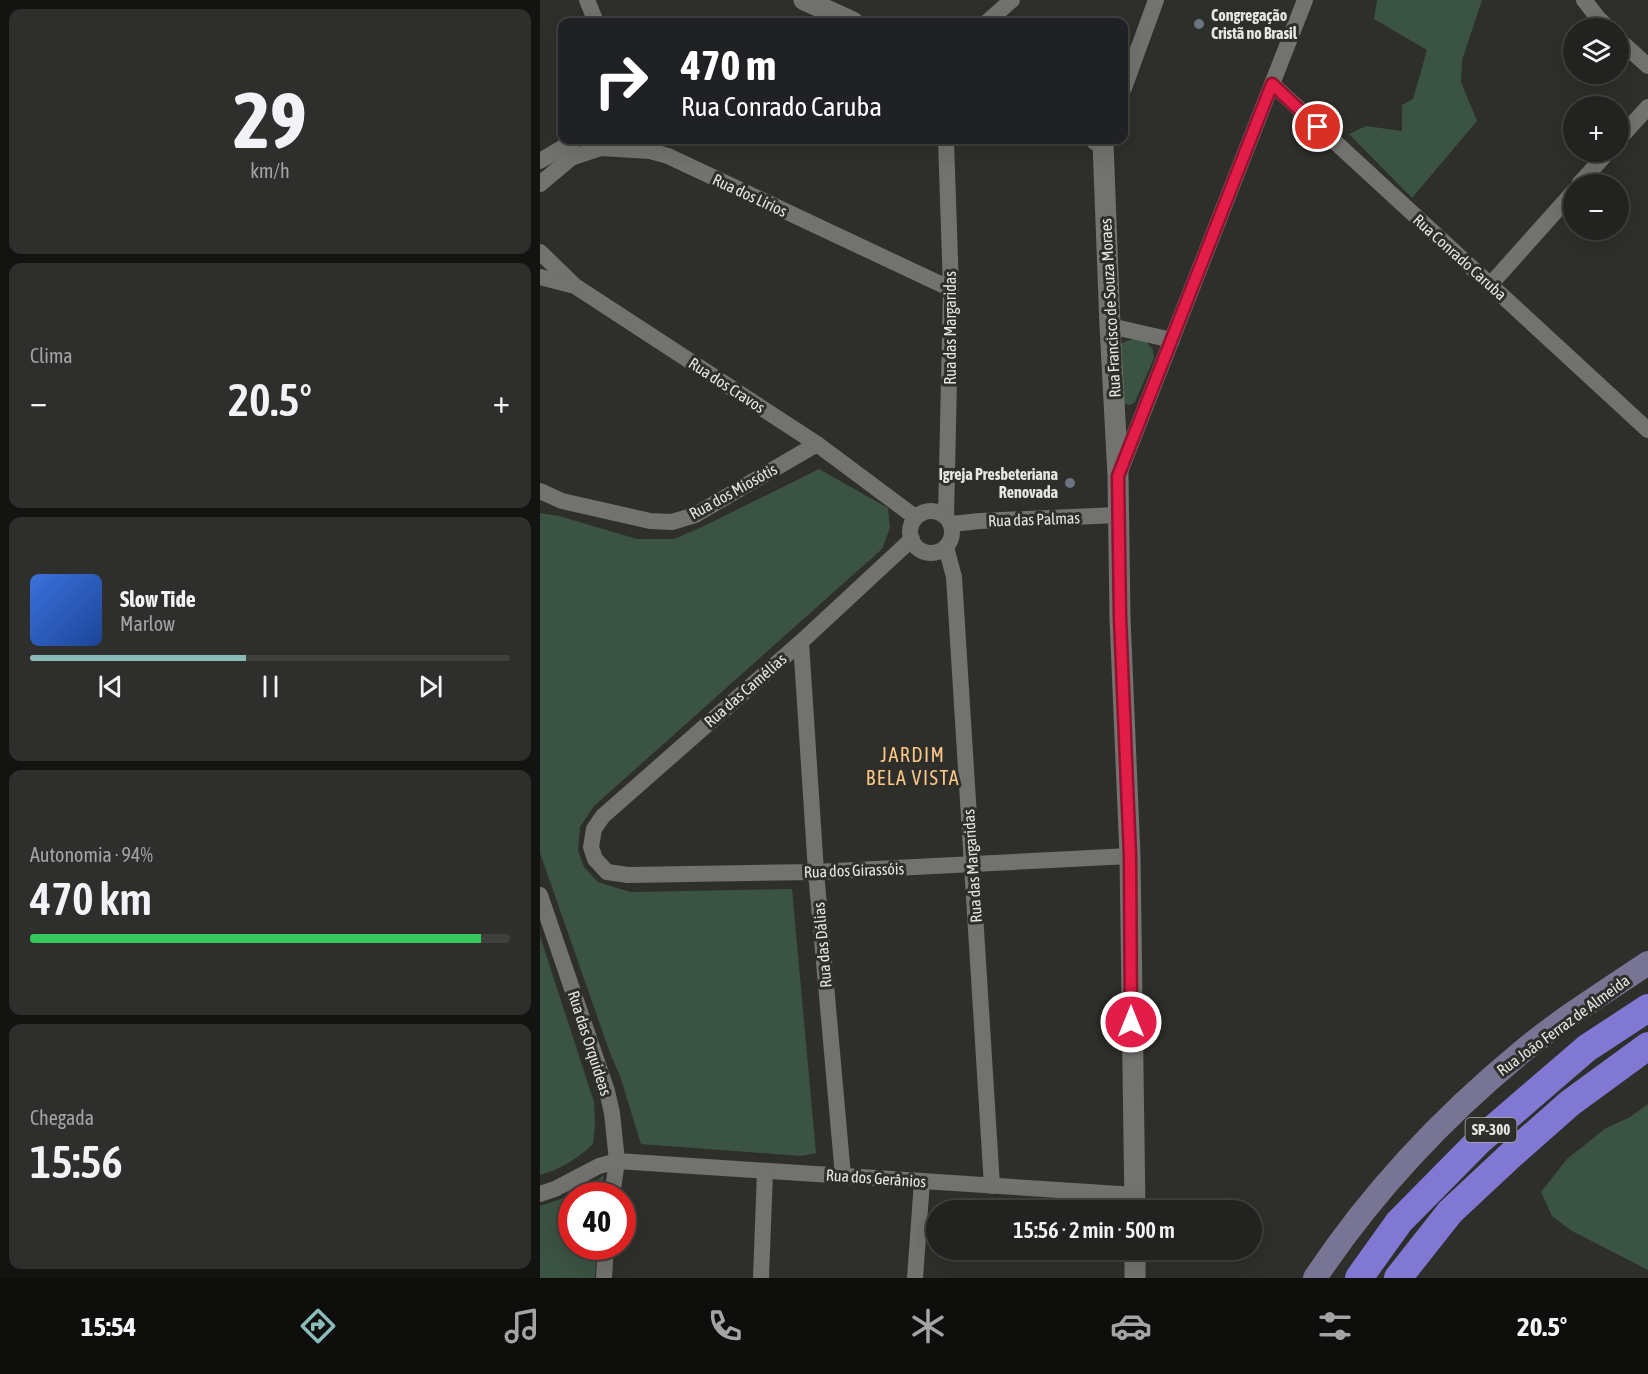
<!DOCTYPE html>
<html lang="pt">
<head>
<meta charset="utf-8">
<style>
	:root { --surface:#222220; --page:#2e2f2d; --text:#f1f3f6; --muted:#a2a4a5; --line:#3f3f3e; --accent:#8bbbb9 }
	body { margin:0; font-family:"Asap Condensed",sans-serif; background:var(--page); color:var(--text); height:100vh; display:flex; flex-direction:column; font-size:22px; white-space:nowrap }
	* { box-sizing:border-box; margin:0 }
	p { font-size:20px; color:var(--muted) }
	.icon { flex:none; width:33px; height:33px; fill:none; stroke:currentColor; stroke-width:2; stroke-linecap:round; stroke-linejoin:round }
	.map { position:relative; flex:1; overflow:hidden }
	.details { display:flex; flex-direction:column; gap:9px; padding:9px; background:#131312; width:540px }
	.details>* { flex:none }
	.hud { position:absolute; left:18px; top:18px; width:570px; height:126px; border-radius:12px; box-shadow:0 6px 24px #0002,0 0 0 2px var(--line); background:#202124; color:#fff; overflow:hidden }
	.fabs { position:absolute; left:1023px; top:18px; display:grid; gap:12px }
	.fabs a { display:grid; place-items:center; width:66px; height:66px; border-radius:50%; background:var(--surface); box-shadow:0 6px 24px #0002,0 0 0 2px var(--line); font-size:30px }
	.speed { position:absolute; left:18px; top:1182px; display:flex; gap:12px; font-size:30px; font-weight:700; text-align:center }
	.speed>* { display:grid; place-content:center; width:78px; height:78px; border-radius:50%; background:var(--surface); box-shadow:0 6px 24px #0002,0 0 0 2px var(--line); line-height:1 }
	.speed .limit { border:9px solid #d22; background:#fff; color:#111 }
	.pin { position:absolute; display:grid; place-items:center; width:51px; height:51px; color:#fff; margin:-26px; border:3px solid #fff; border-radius:50%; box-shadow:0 2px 6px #0007 }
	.me { position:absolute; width:66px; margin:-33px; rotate:0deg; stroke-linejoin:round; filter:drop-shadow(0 0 4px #0008) }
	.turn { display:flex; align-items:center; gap:21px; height:126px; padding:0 24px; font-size:27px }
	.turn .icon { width:78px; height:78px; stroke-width:2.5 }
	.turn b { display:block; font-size:42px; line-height:51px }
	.big { font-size:45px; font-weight:600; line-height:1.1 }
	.details .tile { flex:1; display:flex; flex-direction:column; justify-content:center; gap:9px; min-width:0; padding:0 21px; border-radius:12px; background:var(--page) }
	.details .dial { align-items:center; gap:0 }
	.dial b { font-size:78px; line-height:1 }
	.song { display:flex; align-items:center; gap:18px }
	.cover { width:72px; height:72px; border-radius:9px; background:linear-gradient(135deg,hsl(220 70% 55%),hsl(220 70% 35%)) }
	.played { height:6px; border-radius:3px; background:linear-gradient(90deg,var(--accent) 45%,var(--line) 45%) }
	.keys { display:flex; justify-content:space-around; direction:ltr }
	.heat { display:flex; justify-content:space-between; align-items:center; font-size:33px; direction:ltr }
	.charge { height:9px; border-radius:4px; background:linear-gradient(90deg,#34c759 94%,var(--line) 0) }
	.trip { position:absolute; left:386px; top:1200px; width:336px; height:60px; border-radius:30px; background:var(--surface); box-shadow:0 6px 24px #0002,0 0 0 2px var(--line); font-weight:600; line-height:60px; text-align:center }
	.menu { display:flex; height:96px; justify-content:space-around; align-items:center; background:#0e0e0d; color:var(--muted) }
	.menu .icon { width:42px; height:42px }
	.menu .on { color:var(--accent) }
	.menu b { font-size:27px; color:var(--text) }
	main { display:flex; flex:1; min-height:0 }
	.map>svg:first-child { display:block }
	.green { fill:#3b5342 }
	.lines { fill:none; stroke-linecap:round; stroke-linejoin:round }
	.minor { stroke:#72726e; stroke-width:16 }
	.tertiary { stroke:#72726e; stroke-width:21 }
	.secondary { stroke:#787494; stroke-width:24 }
	.trunk { stroke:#8178d4; stroke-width:28 }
	.route-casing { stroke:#92132f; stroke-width:15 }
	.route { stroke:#e11d48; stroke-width:10 }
	.worship-dot { fill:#6b7280; stroke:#2e2e2b; stroke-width:2 }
	.labels { text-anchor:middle; stroke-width:6; stroke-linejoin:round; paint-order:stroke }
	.shield { fill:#2e2e2b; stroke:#aeaeac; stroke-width:1.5 }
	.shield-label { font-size:15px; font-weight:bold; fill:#e5e5e3 }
	.poi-label { font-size:16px; font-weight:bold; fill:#e5e5e3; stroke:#2e2e2b; text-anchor:start }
	.street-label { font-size:16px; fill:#e5e5e3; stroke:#2e2e2b }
	.quarter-label { font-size:20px; letter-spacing:1.5px; fill:#fbc787; stroke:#2e2e2b }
</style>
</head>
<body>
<main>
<section class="details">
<div class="tile dial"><b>29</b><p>km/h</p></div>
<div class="tile"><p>Clima</p>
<div class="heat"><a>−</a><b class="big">20.5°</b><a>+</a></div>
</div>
<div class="tile">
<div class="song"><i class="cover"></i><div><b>Slow Tide</b><p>Marlow</p></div></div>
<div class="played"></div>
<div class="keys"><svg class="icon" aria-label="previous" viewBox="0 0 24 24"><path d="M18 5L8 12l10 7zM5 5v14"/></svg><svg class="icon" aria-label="pause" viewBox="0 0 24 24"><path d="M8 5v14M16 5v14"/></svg><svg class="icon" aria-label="next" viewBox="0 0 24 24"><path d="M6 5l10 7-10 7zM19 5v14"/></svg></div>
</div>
<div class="tile"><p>Autonomia · 94%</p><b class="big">470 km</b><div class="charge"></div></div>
<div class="tile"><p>Chegada</p><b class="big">15:56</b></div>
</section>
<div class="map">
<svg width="1108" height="1278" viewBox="0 0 1108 1278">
	<rect width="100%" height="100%" fill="#2e2e2b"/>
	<g class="green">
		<path d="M837,0H942L922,60L921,82L937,121L872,198L809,134L826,126L862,131V105L873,99L887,50L834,19Z"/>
		<path d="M595,338L607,342L613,350L614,358L595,402L590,405L584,404L578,351L582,343Z"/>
		<path d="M279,469L348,508L350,528L342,549L54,806L40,827L38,850L44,867L58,882L90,892L252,889L276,1153L261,1156L101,1144L80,1076L70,1053L0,853V513L19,516L97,539H134L162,527Z"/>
		<path d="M0,936L54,1102L55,1124L53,1144C37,1159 21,1169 0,1175Z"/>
		<path d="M1108,1104V1270L1032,1231L1012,1216L1001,1192L1027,1159L1066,1128L1090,1117Z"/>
		<path d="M64,1175L60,1195L32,1196V1246L57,1247L55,1278H0V1206L41,1192Z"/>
	</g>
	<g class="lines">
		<g class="minor">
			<path d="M47,0L56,22"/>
			<path d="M1044,0L1058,18L1068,28"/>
			<path d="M447,22L472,0"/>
			<path d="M1078,39L1108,66"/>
			<path d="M732,84L1108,430"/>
			<path d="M584,88L616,0"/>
			<path d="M406,140L411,289L406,517"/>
			<path d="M1078,140L1108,107"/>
			<path d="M0,161L35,140"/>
			<path d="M0,184L31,158L61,148L110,151L128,156L411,289"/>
			<path d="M1039,184L1068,152"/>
			<path d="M0,252L35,286L277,444L375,517"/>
			<path d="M0,277L31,285"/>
			<path d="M950,285L1034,191"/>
			<path d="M570,326L632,340"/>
			<path d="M579,474L765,0"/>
			<path d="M0,491L22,501L110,521L132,522L155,515L277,444"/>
			<circle cx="391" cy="532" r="21"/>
			<path d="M411,524L440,521L578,515"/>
			<path d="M372,539L261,642L63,816L54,829L51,847L55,859L67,872L88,875L276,872L590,856"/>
			<path d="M406,547L414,577L452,1186"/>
			<path d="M261,642L276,872L303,1176"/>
			<path d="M0,895L67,1091L72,1113L77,1161L72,1196"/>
			<path d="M0,1194L15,1189L59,1166L77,1161L595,1195"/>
			<path d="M64,1278L66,1246"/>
			<path d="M221,1278L225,1171"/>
			<path d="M375,1278L382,1181"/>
		</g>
		<g class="tertiary">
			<path d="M264,0L313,22"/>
			<path d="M556,140L563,143L570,326L578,476L580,618L590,856L595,1210"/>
			<path d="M595,1250V1278"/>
		</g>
		<path class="secondary" d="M775,1278C832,1192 905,1115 984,1050C1023,1018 1066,991 1108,963"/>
		<g class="trunk">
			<path d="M819,1278L859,1222L939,1141L1047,1048L1108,1008"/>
			<path d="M858,1278L910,1212L971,1155L1030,1103L1108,1046"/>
		</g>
	</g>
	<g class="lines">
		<defs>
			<path id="route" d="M591,1022L590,856L580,618L578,476L732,84L778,127"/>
		</defs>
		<use href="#route" class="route-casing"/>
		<use href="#route" class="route"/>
	</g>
	<g class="worship-dot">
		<circle cx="659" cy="24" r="6"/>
		<circle cx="530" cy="483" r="6"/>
	</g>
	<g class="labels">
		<rect class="shield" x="925.5" y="1118" width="51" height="24" rx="4.5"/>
		<g class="shield-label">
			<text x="951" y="1135">SP-300</text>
		</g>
		<g class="poi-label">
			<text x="671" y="21">Congregação<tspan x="671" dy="18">Cristã no Brasil</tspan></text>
			<text x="518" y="480" text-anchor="end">Igreja Presbeteriana<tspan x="518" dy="18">Renovada</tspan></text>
		</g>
		<g class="street-label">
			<text transform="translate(210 195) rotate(25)" y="6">Rua dos Lírios</text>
			<text transform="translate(920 257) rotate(42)" y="6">Rua Conrado Caruba</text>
			<text transform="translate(570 308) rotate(-93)" y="6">Rua Francisco de Souza Moraes</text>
			<text transform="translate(410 328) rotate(-90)" y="6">Rua das Margaridas</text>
			<text transform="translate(187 385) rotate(33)" y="6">Rua dos Cravos</text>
			<text transform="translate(193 491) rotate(-29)" y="6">Rua dos Miosótis</text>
			<text transform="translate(494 519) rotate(-2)" y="6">Rua das Palmas</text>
			<text transform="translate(205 690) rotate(-41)" y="6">Rua das Camélias</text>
			<text transform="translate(432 866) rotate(-94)" y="6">Rua das Margaridas</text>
			<text transform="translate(314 870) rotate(-2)" y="6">Rua dos Girassóis</text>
			<text transform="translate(282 945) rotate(-95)" y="6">Rua das Dálias</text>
			<text transform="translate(1023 1025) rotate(-36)" y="6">Rua João Ferraz de Almeida</text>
			<text transform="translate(50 1043) rotate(72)" y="6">Rua das Orquideas</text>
			<text transform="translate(336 1178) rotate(4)" y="6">Rua dos Gerânios</text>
		</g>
		<g class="quarter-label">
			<text x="373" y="762">JARDIM<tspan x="373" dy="23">BELA VISTA</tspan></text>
		</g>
	</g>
</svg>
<div class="fabs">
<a><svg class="icon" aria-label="layers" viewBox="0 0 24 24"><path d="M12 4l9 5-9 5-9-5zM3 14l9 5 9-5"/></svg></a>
<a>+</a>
<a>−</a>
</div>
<div class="speed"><div class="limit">40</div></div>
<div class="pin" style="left:778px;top:127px;background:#d93025"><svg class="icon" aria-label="arrive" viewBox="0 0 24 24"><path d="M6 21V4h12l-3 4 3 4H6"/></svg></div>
<svg class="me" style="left:591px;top:1022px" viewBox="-20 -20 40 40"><circle r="17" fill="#e11d48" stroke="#fff" stroke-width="3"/><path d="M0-11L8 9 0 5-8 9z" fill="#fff"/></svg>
<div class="trip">15:56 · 2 min · 500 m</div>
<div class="hud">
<div class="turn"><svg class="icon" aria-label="right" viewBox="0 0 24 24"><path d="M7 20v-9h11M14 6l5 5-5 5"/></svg><div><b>470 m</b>Rua Conrado Caruba</div></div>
</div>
</div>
</main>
<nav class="menu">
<b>15:54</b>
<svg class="icon on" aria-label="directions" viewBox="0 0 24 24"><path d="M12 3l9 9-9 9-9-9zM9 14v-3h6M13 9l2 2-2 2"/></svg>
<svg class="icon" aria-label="music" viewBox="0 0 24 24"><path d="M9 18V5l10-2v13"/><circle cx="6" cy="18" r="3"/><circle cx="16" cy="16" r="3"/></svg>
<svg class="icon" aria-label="phone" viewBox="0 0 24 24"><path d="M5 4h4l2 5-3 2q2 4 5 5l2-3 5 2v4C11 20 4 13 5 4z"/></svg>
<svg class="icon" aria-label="climate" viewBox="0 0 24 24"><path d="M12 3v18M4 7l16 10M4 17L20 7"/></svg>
<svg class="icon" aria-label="car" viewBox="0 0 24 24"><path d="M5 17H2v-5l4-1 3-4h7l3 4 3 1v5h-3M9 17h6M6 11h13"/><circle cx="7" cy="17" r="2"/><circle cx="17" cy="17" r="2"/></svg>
<svg class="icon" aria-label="filters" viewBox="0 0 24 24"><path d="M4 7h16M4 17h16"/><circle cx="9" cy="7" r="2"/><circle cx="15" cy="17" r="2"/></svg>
<b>20.5°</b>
</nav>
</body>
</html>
